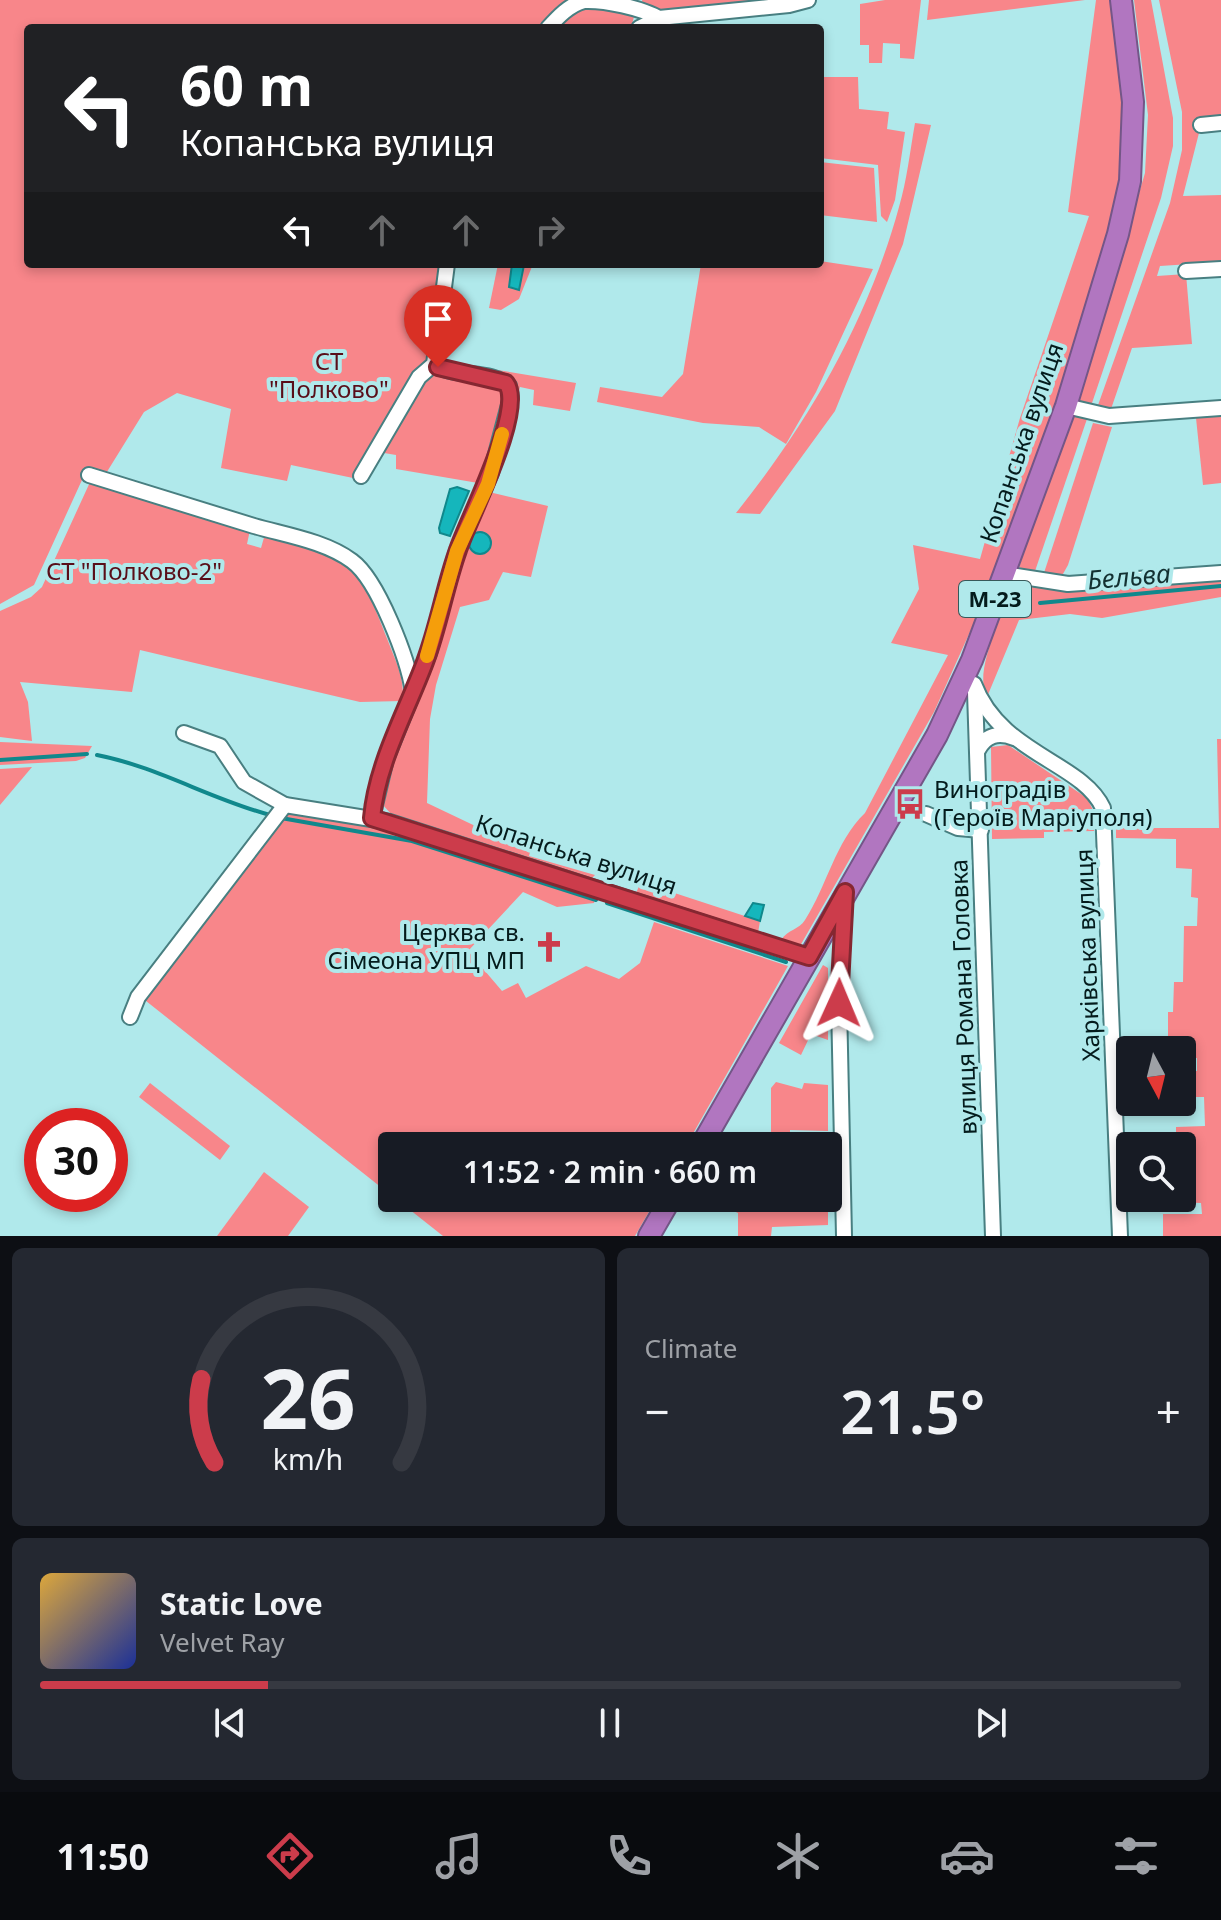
<!DOCTYPE html>
<html lang="en">
<head>
<meta charset="utf-8">
<style>
	:root { --surface:#171b24; --page:#242831; --text:#f1f3f6; --muted:#9ea1a6; --line:#363941; --accent:#cc3c4b }
	body { margin:0; font-family:"Noto Sans",sans-serif; background:var(--page); color:var(--text); height:100vh; display:flex; flex-direction:column; font-size:30px; white-space:nowrap }
	* { box-sizing:border-box; margin:0 }
	p { font-size:26px; color:var(--muted) }
	.icon { flex:none; width:44px; height:44px; fill:none; stroke:currentColor; stroke-width:2; stroke-linecap:round; stroke-linejoin:round }
	.map { position:relative; height:1236px; overflow:hidden }
	.panel { display:flex; flex-direction:column; gap:12px; padding:12px; background:#0d0f14; flex:1 }
	.panel>* { flex:none }
	.guide { position:absolute; left:24px; top:24px; width:800px; height:244px; border-radius:8px; box-shadow:0 4px 12px #0003; background:#202124; color:#fff; overflow:hidden }
	.needle { width:52px; rotate:173deg }
	.tools { position:absolute; left:1116px; top:1036px; display:grid; gap:16px }
	.tools a { display:grid; place-items:center; width:80px; height:80px; border-radius:8px; background:var(--surface); box-shadow:0 4px 12px #0003; font-size:40px }
	.speed { position:absolute; left:24px; top:1108px; display:flex; gap:16px; font-size:40px; font-weight:700; text-align:center }
	.speed>* { display:grid; place-content:center; width:104px; height:104px; border-radius:50%; background:var(--surface); box-shadow:0 4px 12px #0003; line-height:1 }
	.speed .limit { border:12px solid #d22; background:#fff; color:#111 }
	.pin { position:absolute; display:grid; place-items:center; width:68px; height:68px; color:#fff; margin:-82px -34px; border-radius:50% 50% 50% 0; rotate:-45deg; box-shadow:0 0 8px #0007 }
	.pin .icon { rotate:45deg }
	.me { position:absolute; width:88px; margin:-44px; rotate:1deg; stroke-linejoin:round; filter:drop-shadow(0 0 6px #0008) }
	.turn { display:flex; align-items:center; gap:28px; height:168px; padding:0 24px; font-size:36px }
	.turn .icon { width:104px; height:104px; stroke-width:2.5 }
	.turn b { display:block; font-size:56px; line-height:68px }
	.lanes { display:flex; align-items:center; height:76px; padding:0 24px; background:#0003; justify-content:center; gap:40px; direction:ltr }
	.lanes .off { opacity:.35 }
	.big { font-size:60px; font-weight:600; line-height:1.1 }
	.panel .card { flex:1; display:flex; flex-direction:column; justify-content:center; gap:12px; min-width:0; padding:0 28px; border-radius:12px; background:var(--page) }
	.panel .dial { align-items:center; gap:0 }
	.dial svg { height:208px; overflow:visible; fill:none; stroke:var(--line); stroke-width:7; stroke-linecap:round; text-anchor:middle }
	.dial text { fill:var(--text); stroke:none }
	.song { display:flex; align-items:center; gap:24px }
	.cover { width:96px; height:96px; border-radius:12px; background:linear-gradient(135deg,hsl(40 70% 55%),hsl(230 70% 35%)) }
	.played { height:8px; border-radius:4px; background:linear-gradient(90deg,var(--accent) 20%,var(--line) 20%) }
	.keys { display:flex; justify-content:space-around; direction:ltr }
	.heat { display:flex; justify-content:space-between; align-items:center; font-size:44px; direction:ltr }
	.panel .tiles { flex:1; display:grid; gap:12px; grid-template-columns:1fr 1fr }
	.card:last-child { grid-column:span 2 }
	.trip { position:absolute; left:378px; top:1132px; width:464px; height:80px; border-radius:8px; background:var(--surface); box-shadow:0 4px 12px #0003; font-weight:600; line-height:80px; text-align:center }
	.menu { display:flex; height:128px; justify-content:space-around; align-items:center; background:#090b0e; color:var(--muted) }
	.menu .icon { width:56px; height:56px }
	.menu .selected { color:var(--accent) }
	.menu b { font-size:36px; color:var(--text) }
	.map>svg:first-child { display:block }
	.green { fill:#f8868a }
	.water { fill:#15b6bc; stroke:#10888c; stroke-width:2 }
	.lines { fill:none; stroke-linecap:round; stroke-linejoin:round }
	.stream { stroke:#10888c; stroke-width:4 }
	.minor-casing { stroke:#487f81; stroke-width:18 }
	.highway-casing { stroke:#745687; stroke-width:24 }
	.minor { stroke:#fff; stroke-width:14 }
	.highway { stroke:#b176c0; stroke-width:20 }
	.route-casing { stroke:#852731; stroke-width:20 }
	.route { stroke:#cc3c4b; stroke-width:14 }
	.slow { stroke:#f59e0b; stroke-width:14 }
	.labels { text-anchor:middle; stroke-width:8; stroke-linejoin:round; paint-order:stroke }
	.shield { fill:#b0e9eb; stroke:#38595a; stroke-width:2 }
	.shield-label { font-size:22px; font-weight:bold; fill:#041b1c }
	.park-label { font-size:24px; fill:#590e19; stroke:#b0e9eb }
	.street-label { font-size:24px; fill:#041b1c; stroke:#b0e9eb }
	.poi-label { font-size:24px; fill:#041b1c; stroke:#b0e9eb; text-anchor:start }
	.water-label { font-size:26px; font-style:italic; fill:#133132; stroke:#b0e9eb }
</style>
</head>
<body>
<div class="map">
<svg width="1221" height="1236" viewBox="0 0 1221 1236">
	<rect width="100%" height="100%" fill="#b0e9eb"/>
	<g class="green">
		<path d="M0,0H574L540,28H28V264H444L432,361L353,478L291,465L287,481L221,468L231,409L177,393L144,412L105,475L87,469L34,585L0,604Z"/>
		<path d="M642,0H774L666,11L643,6Z"/>
		<path d="M885,0H921L914,59L900,58V44L883,43L882,63H869V45H860V4Z"/>
		<path d="M929,0H1085L927,20Z"/>
		<path d="M1096,0H1114L1128,132L1117,206L1067,370L991,585L934,712L800,946L781,940C788,929 799,930 805,920C827,886 835,842 865,813L948,655L891,643L919,589L913,545L980,559L1020,418L1089,216L1068,212Z"/>
		<path d="M1134,0H1151L1173,118V146L1161,198L1091,406L1077,402L1145,173L1148,115Z"/>
		<path d="M1159,0H1221V116L1201,125L1183,196L1221,195V262L1160,266L1157,276L1186,274L1192,344L1132,348L1111,409L1097,408L1170,203L1182,150V112Z"/>
		<path d="M590,5L635,13L631,28H556L573,11Z"/>
		<path d="M820,77H858L859,109L889,112L887,129L905,132L895,200L887,222L881,216L878,165L820,158Z"/>
		<path d="M915,123L931,125L903,244L835,411L760,514L736,513C809,422 868,320 899,207C907,180 910,151 915,123Z"/>
		<path d="M820,162L874,168L877,222L820,215Z"/>
		<path d="M820,261L873,269L816,392L786,444L759,427L703,423L597,402L600,387L662,397L683,374L701,264Z"/>
		<path d="M454,264L443,361L576,383L570,411L533,405L534,390L520,387L517,401L513,388L440,364Z"/>
		<path d="M498,264H533L519,299L501,310L489,308Z"/>
		<path d="M434,373L497,382L506,389L484,484L396,469V455L378,452L423,382Z"/>
		<path d="M1072,414L1088,416L1034,574L1019,567Z"/>
		<path d="M1221,416V483L1203,485L1196,418Z"/>
		<path d="M1093,423L1112,427L1068,565L1059,581L1042,579Z"/>
		<path d="M91,480L250,530L247,544L261,548L265,534C349,560 356,556 388,641C395,660 406,680 402,701L360,702L140,650L132,692L20,682L28,702L32,741L0,737V611L31,597L42,587Z"/>
		<path d="M489,492L548,506L531,577L503,572L489,600L460,607L436,685L430,719L427,803L530,852L529,856L595,875L592,878L394,817L381,803L386,774L458,564Z"/>
		<path d="M1221,576V597L1102,618L1070,614L1019,620L987,697C972,671 1006,608 1015,578Z"/>
		<path d="M1217,739H1221V1236H1163V1214H1202L1201,1203L1176,1202V1198H1182V1146H1176V1127L1205,1126L1204,1097H1187L1186,1071H1197V1058H1182V1050H1158V1040H1168V1012H1173L1174,982H1183L1184,926H1197L1198,898L1191,897L1192,869L1176,868V839L1116,838V828H1219Z"/>
		<path d="M0,742L92,746L85,758L76,761L0,765Z"/>
		<path d="M1008,745L1087,798L1093,810L1094,831L1044,832V838L992,839L991,747Z"/>
		<path d="M32,767L0,805V769Z"/>
		<path d="M287,811L394,829L596,895L594,903L557,907L523,892L468,951L502,991L518,983L526,998L586,966L619,979L640,963L654,922L788,966L686,1146H392V1196L141,997Z"/>
		<path d="M641,882L760,921L758,933L636,893Z"/>
		<path d="M823,965L828,968V1040L811,1034L801,1055L779,1043Z"/>
		<path d="M776,1082L802,1089L804,1083L828,1085V1131L790,1130V1144L771,1146V1088Z"/>
		<path d="M150,1083L230,1146L220,1160L139,1097Z"/>
		<path d="M264,1172L309,1207L288,1236H217Z"/>
		<path d="M395,1198H657L635,1236H443Z"/>
		<path d="M705,1198H771L772,1212L828,1210V1225L772,1227L771,1236H738V1213Z"/>
	</g>
	<g class="water">
		<path d="M512,264L524,265L519,290L509,287Z"/>
		<path d="M457,487L469,491L450,536L440,533L439,528L450,489Z"/>
		<circle cx="480" cy="543" r="11"/>
		<path d="M753,903L764,905L760,921L745,916Z"/>
	</g>
	<g class="lines">
		<g class="stream">
			<path d="M1040,603L1221,586"/>
			<path d="M97,755C158,767 210,799 270,815"/>
			<path d="M0,760L87,754"/>
			<path d="M281,818L412,841L596,900"/>
			<path d="M607,903L786,962"/>
		</g>
		<defs>
			<g id="minor">
				<path d="M548,28C558,17 569,5 584,1C605,0 641,8 659,18"/>
				<path d="M639,28L659,18L789,5L808,0"/>
				<path d="M1201,125L1221,123"/>
				<path d="M1186,271L1221,269"/>
				<path d="M1066,406L1109,416L1221,408"/>
				<path d="M89,475C144,492 199,509 254,526C285,535 325,541 352,561C378,580 408,659 413,692"/>
				<path d="M361,476L419,377L434,364L447,264"/>
				<path d="M1004,574L1068,584L1221,573"/>
				<path d="M974,684C1000,754 1082,762 1103,808L1120,1236"/>
				<path d="M975,692L993,1236"/>
				<path d="M184,733L220,746L244,782L285,805L390,822L809,957"/>
				<path d="M978,750C986,735 998,732 1014,738"/>
				<path d="M926,814L958,828L981,830"/>
				<path d="M372,818L386,759L429,653L457,551L491,473L511,397L509,386C490,369 456,379 434,364"/>
				<path d="M130,1017L138,997L285,805"/>
				<path d="M844,1236L839,1003L845,901"/>
			</g>
			<g id="highway">
				<path d="M701,1146L937,735L972,660L1004,574L1066,406L1118,234L1130,181L1133,102L1121,0"/>
				<path d="M649,1236L671,1198"/>
			</g>
		</defs>
		<use href="#minor" class="minor-casing"/>
		<use href="#highway" class="highway-casing"/>
		<use href="#minor" class="minor"/>
		<use href="#highway" class="highway"/>
	</g>
	<g class="lines">
		<defs>
			<path id="route" d="M438,367L506,383C526,409 468,519 458,550C445,586 439,625 425,662C406,713 377,763 372,818L809,957L845,892L839,1003"/>
		</defs>
		<use href="#route" class="route-casing"/>
		<use href="#route" class="route"/>
		<path class="slow" d="M427,656L457,551L488,484L502,434"/>
	</g>
	<defs>
		<symbol id="bus-bare" viewBox="-9 -9 18 18"><path d="M-5-6H5V4H4V6H2V4H-2V6H-4V4H-5ZM-3.5-4V0h7V-4ZM-3.5 1.2v1.5H-2V1.2ZM2 1.2v1.5H3.5V1.2Z" fill="#cc3c4b" stroke="#b0e9eb" stroke-width="2.5" paint-order="stroke"/></symbol>
		<symbol id="church-bare" viewBox="-9 -9 18 18"><path d="M-1.2-6h2.4v3.5h3.3v2.4h-3.3V6h-2.4V-.1h-3.3v-2.4h3.3Z" fill="#cc3c4b" stroke="#b0e9eb" stroke-width="2.5" paint-order="stroke"/></symbol>
	</defs>
	<g fill-rule="evenodd">
		<use href="#bus-bare" x="888" y="782" width="44" height="44"/>
		<use href="#church-bare" x="527" y="925" width="44" height="44"/>
	</g>
	<g class="labels">
		<rect class="shield" x="959" y="581" width="72" height="36" rx="6"/>
		<g class="shield-label">
			<text x="995" y="607">М-23</text>
		</g>
		<g class="park-label">
			<text x="329" y="370">СТ<tspan x="329" dy="28">"Полково"</tspan></text>
			<text x="134" y="580">СТ "Полково-2"</text>
		</g>
		<g class="street-label">
			<text transform="translate(1022 443) rotate(-71)" y="8">Копанська вулиця</text>
			<text transform="translate(576 855) rotate(18)" y="8">Копанська вулиця</text>
			<text transform="translate(1088 955) rotate(-92)" y="8">Харківська вулиця</text>
			<text transform="translate(964 997) rotate(-92)" y="8">вулиця Романа Головка</text>
		</g>
		<g class="poi-label">
			<text x="934" y="798">Виноградів<tspan x="934" dy="28">(Героїв Маріуполя)</tspan></text>
			<text x="525" y="941" text-anchor="end">Церква св.<tspan x="525" dy="28">Сімеона УПЦ МП</tspan></text>
		</g>
		<g class="water-label">
			<text transform="translate(1129 577) rotate(-5)" y="9">Бельва</text>
		</g>
	</g>
</svg>
<div class="tools">
<a><svg class="needle" viewBox="-14 -14 28 28"><path d="M0-13l5 13h-10z" fill="#e53935"/><path d="M0 13l5-13h-10z" fill="#9ea1a6"/></svg></a>
<a><svg class="icon" aria-label="search" viewBox="0 0 24 24"><circle cx="10" cy="10" r="6"/><path d="M15 15l6 6"/></svg></a>
</div>
<div class="speed"><div class="limit">30</div></div>
<div class="pin" style="left:438px;top:367px;background:#d93025"><svg class="icon" aria-label="arrive" viewBox="0 0 24 24"><path d="M6 21V4h12l-3 4 3 4H6"/></svg></div>
<svg class="me" style="left:839px;top:1003px" viewBox="-20 -20 40 40"><path d="M0-17L14 15 0 8-14 15z" fill="#cc3c4b" stroke="#fff" stroke-width="4"/></svg>
<div class="trip">11:52 · 2 min · 660 m</div>
<div class="guide">
<div class="turn"><svg class="icon" aria-label="left" viewBox="0 0 24 24"><path d="M17 20v-9H6M10 6l-5 5 5 5"/></svg><div><b>60 m</b>Копанська вулиця</div></div>
<div class="lanes"><svg class="icon" aria-label="left" viewBox="0 0 24 24"><path d="M17 20v-9H6M10 6l-5 5 5 5"/></svg><svg class="icon off" aria-label="ahead" viewBox="0 0 24 24"><path d="M12 20V5M6 11l6-6 6 6"/></svg><svg class="icon off" aria-label="ahead" viewBox="0 0 24 24"><path d="M12 20V5M6 11l6-6 6 6"/></svg><svg class="icon off" aria-label="right" viewBox="0 0 24 24"><path d="M7 20v-9h11M14 6l5 5-5 5"/></svg></div>
</div>
</div>
<section class="panel">
<div class="tiles">
<div class="card dial"><svg viewBox="0 0 100 80">
<path d="M14 69A42 42 0 1 1 86 69"/>
<path d="M14 69A42 42 0 0 1 9 37" stroke="#cc3c4b"/>
<text x="50" y="56" font-size="32" font-weight="700">26</text>
<text x="50" y="72" font-size="11">km/h</text>
</svg></div>
<div class="card"><p>Climate</p>
<div class="heat"><a>−</a><b class="big">21.5°</b><a>+</a></div>
</div>
<div class="card">
<div class="song"><i class="cover"></i><div><b>Static Love</b><p>Velvet Ray</p></div></div>
<div class="played"></div>
<div class="keys"><svg class="icon" aria-label="previous" viewBox="0 0 24 24"><path d="M18 5L8 12l10 7zM5 5v14"/></svg><svg class="icon" aria-label="pause" viewBox="0 0 24 24"><path d="M8 5v14M16 5v14"/></svg><svg class="icon" aria-label="next" viewBox="0 0 24 24"><path d="M6 5l10 7-10 7zM19 5v14"/></svg></div>
</div>
</div>
</section>
<nav class="menu">
<b>11:50</b>
<svg class="icon selected" aria-label="directions" viewBox="0 0 24 24"><path d="M12 3l9 9-9 9-9-9zM9 14v-3h6M13 9l2 2-2 2"/></svg>
<svg class="icon" aria-label="music" viewBox="0 0 24 24"><path d="M9 18V5l10-2v13"/><circle cx="6" cy="18" r="3"/><circle cx="16" cy="16" r="3"/></svg>
<svg class="icon" aria-label="phone" viewBox="0 0 24 24"><path d="M5 4h4l2 5-3 2q2 4 5 5l2-3 5 2v4C11 20 4 13 5 4z"/></svg>
<svg class="icon" aria-label="climate" viewBox="0 0 24 24"><path d="M12 3v18M4 7l16 10M4 17L20 7"/></svg>
<svg class="icon" aria-label="car" viewBox="0 0 24 24"><path d="M5 17H2v-5l4-1 3-4h7l3 4 3 1v5h-3M9 17h6M6 11h13"/><circle cx="7" cy="17" r="2"/><circle cx="17" cy="17" r="2"/></svg>
<svg class="icon" aria-label="filters" viewBox="0 0 24 24"><path d="M4 7h16M4 17h16"/><circle cx="9" cy="7" r="2"/><circle cx="15" cy="17" r="2"/></svg>
</nav>
</body>
</html>
